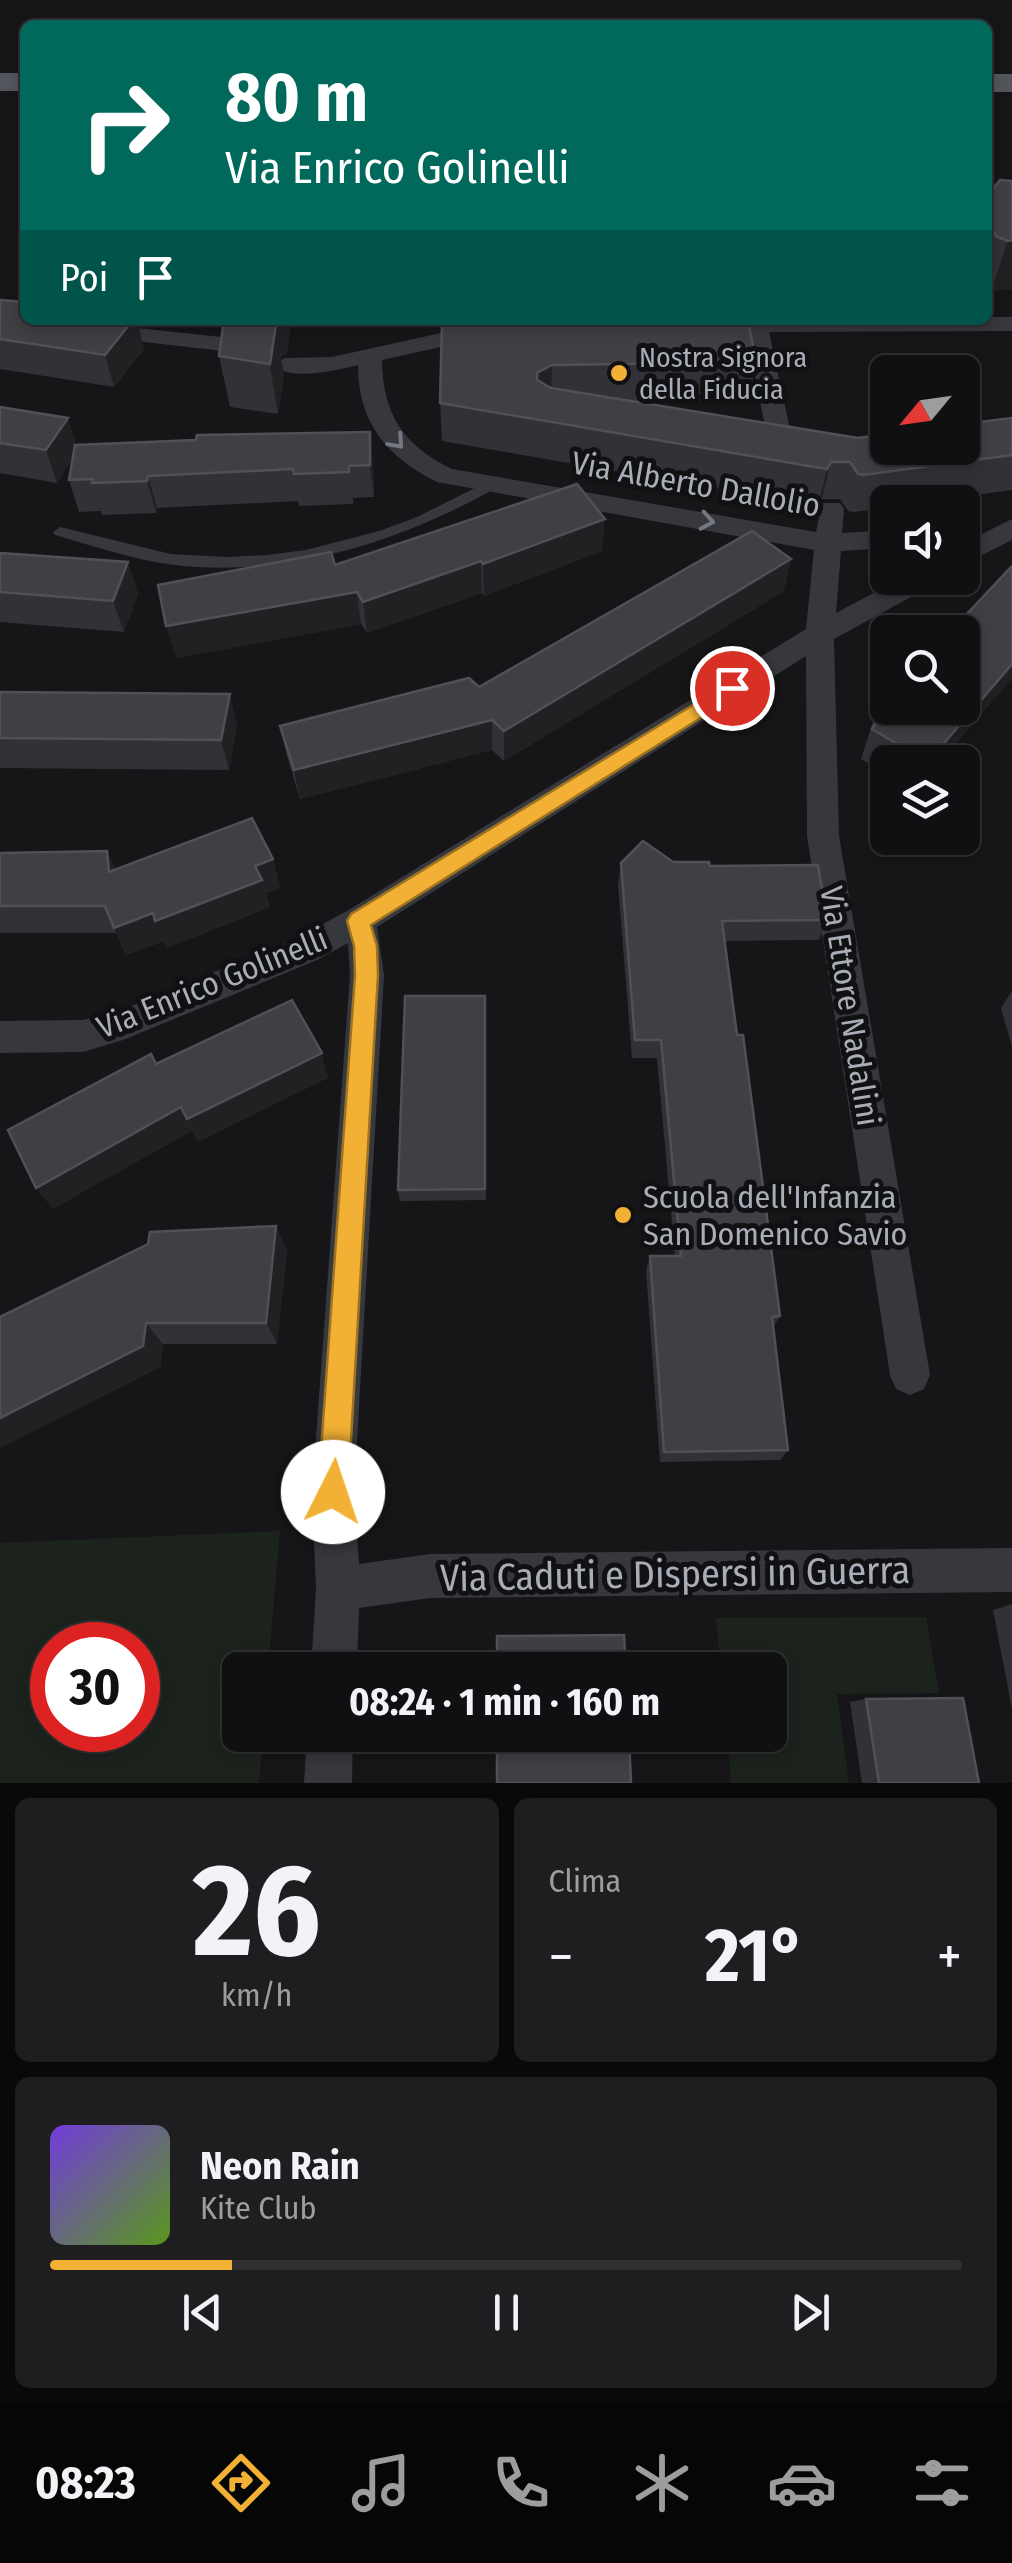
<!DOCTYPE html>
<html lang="it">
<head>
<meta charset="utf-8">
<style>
	:root { --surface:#101012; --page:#1e1e20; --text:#f1f3f6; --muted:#9c9d9f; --line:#303032; --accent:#f2b134 }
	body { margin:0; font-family:"Fira Sans Condensed",sans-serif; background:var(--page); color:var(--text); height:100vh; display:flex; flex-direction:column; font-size:38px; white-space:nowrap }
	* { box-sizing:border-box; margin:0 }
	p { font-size:32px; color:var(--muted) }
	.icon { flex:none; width:55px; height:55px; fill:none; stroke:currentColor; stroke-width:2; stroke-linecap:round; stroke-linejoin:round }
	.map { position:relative; height:1783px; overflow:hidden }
	.sheet { display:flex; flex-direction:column; gap:15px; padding:15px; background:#09090a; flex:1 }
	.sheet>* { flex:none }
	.top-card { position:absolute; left:20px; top:20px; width:972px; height:305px; border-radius:15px; box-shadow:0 5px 15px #0003,0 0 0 2px var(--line); background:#00695c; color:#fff; overflow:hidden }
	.needle { width:65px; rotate:241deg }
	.tools { position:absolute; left:870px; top:355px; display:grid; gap:20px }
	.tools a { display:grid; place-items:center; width:110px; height:110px; border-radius:15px; background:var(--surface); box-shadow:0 5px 15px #0003,0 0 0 2px var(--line); font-size:50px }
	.speed { position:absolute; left:30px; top:1622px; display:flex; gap:20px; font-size:50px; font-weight:700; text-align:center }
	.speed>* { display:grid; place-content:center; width:130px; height:130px; border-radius:50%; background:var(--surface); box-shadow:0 5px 15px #0003,0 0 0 2px var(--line); line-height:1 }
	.speed .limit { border:15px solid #d22; background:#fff; color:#111 }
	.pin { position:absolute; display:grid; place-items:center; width:85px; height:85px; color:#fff; margin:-42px; border:5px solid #fff; border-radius:50%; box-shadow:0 2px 10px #0007 }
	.me { position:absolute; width:110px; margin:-55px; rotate:4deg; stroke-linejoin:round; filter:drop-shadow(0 0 8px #0008) }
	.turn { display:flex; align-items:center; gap:35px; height:210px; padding:0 40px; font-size:45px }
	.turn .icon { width:130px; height:130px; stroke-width:2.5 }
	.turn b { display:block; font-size:70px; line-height:85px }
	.then { display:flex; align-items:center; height:95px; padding:0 40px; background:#0003; gap:20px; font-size:38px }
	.big { font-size:75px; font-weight:700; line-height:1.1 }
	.sheet .tile { flex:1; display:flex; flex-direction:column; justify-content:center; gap:15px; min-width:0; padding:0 35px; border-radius:15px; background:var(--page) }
	.sheet .dial { align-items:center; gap:0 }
	.dial b { font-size:130px; line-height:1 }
	.song { display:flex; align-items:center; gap:30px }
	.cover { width:120px; height:120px; border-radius:15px; background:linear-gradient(135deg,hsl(260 70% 55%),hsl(90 70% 35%)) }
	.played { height:10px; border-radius:5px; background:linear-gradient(90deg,var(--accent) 20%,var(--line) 20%) }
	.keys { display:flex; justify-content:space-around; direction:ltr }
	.heat { display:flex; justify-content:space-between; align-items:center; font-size:55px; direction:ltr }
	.sheet .tiles { flex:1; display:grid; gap:15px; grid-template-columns:1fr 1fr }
	.tile:last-child { grid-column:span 2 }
	.trip { position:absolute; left:222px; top:1652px; width:565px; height:100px; border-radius:15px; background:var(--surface); box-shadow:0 5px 15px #0003,0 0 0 2px var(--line); font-weight:700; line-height:100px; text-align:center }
	.tab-bar { display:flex; height:160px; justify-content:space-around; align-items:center; background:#060607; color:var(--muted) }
	.tab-bar .icon { width:70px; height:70px }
	.tab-bar .on { color:var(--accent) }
	.tab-bar b { font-size:45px; color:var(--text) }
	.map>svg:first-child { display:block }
	.green { fill:#1c231d; fill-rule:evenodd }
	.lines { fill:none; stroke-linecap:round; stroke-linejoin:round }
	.lane { fill:#37383d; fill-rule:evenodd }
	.street { fill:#37383d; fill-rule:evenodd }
	.primary { fill:#53555c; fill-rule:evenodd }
	.wall { fill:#323236 }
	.shaded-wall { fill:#212124 }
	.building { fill:#3f3f44; stroke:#4f5156; stroke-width:2.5 }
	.oneway { stroke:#757881 }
	.route { fill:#f2b134; stroke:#9d7322; stroke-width:2.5 }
	.poi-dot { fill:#f2b134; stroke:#111113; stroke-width:4 }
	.labels { text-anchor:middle; stroke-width:10; stroke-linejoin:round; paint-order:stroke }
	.far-poi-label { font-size:28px; fill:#a8adb8; stroke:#111113; text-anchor:start }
	.street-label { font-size:32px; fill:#a8adb8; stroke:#111113 }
	.poi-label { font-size:32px; fill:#a8adb8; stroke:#111113; text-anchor:start }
	.near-street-label { font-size:38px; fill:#a8adb8; stroke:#111113 }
</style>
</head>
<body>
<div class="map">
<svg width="1012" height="1783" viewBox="0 0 1012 1783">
	<rect width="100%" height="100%" fill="#161618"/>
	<g class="green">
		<path d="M280,1531L268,1670H240V1735H263L259,1783H0V1543ZM52,1645H138V1730H52Z"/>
		<path d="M926,1617L939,1693L837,1694L849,1783H731L727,1735H770V1670H721L716,1618Z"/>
	</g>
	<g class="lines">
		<path class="lane" d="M493,479L498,481V487C400,542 288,578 174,565C134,560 94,546 55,535L53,532L60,527L171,554L227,557L267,555L306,550L379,531L417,517Z"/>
		<g class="street">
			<path d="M988,317H1012V331L769,332L791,434L849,438L888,433V448H893C869,453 784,460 768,441L745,325L748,320Z"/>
			<path d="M99,324L241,339L253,346L241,353L91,336L87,331Z"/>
			<path d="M482,324L494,331L490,336L382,360C383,415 403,445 452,469L816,532L822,503H840L844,509L842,533L888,530V548L841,551L836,613L902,578H937L933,585L834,639L839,836L930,1375L924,1389L910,1395L896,1389L890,1375L807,836L806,656L377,927L384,975L354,1492L359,1564L430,1554L1012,1548V1592L430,1598L359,1608L357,1670H311L316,1589L312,1492L350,975L348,943L317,960L123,1040L83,1052L0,1053V1021L83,1020L119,1011L293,940L347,911L806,629L814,550L437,482C387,457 358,423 358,365C336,370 291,382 273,365L285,358L332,357Z"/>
			<path d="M1012,519V540L962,565V544Z"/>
			<path d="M307,1735H353L352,1783H304Z"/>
		</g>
		<g class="primary">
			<rect x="0" y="73" width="25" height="18"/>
			<rect x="988" y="74" width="24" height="18"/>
		</g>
	</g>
	<g class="wall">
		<path d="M1012,181V289L991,291L988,290V195Z"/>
		<path d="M0,300L144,349L114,387L0,369Z"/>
		<path d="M442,320L756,362L749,400L633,401L858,438L1012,418V490L924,502H888V508L853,512L848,511L840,499H822L818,506L442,441L440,403Z"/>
		<path d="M287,353L281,356L284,375L278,414L230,407L219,356Z"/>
		<path d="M0,407L77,445L370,432L373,464L374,497L353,498V504L299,506L298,501L157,508L156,513L102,515L101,511L79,512L69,480L72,459L57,483L0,473Z"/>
		<path d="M602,551L484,596L482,593L367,633L361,624L176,658L335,565Z"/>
		<path d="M0,553L128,562L138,594L124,632L0,622Z"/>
		<path d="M1012,566V678L940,762H888V775L861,759L875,715Z"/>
		<path d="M784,591L504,761L492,750L300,799L287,756L280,726L479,687Z"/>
		<path d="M0,692L237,724L229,770L0,768Z"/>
		<path d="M107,851L115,869L273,859L280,888L266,893L270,907L166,948L164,941L126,955L116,933H0V853Z"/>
		<path d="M673,862L710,866L827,920L819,940L725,941L737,1035L780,1316L773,1327L788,1450L780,1460L660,1462L646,1270L650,1256H675L657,1058H632L618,884L621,863Z"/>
		<path d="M1012,991V1047L1001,1008Z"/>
		<path d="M485,996L486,1200L400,1201L398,1190Z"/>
		<path d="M276,1226L287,1251L277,1344H163L160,1367L0,1448V1317Z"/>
		<path d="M1012,1604V1709L993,1610Z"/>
		<path d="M866,1699L979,1783H862L850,1702Z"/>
	</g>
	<g class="shaded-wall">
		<path d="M1012,240V289L991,291L1008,241Z"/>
		<path d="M133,320H137L144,349L114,387L105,355Z"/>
		<path d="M262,320H292L287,353L281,356L284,375L278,414Z"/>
		<path d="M552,365L551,402L536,411L537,373Z"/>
		<path d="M68,418L78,450L57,483L46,450Z"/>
		<path d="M370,432L373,464L374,497L370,465Z"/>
		<path d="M831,462L822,499L818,506L827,469Z"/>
		<path d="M148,476L157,508L156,513L147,481Z"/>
		<path d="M605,519L602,551L484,596L483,564Z"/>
		<path d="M791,559L784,591L504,761V731Z"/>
		<path d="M481,561L482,593L367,633L363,602Z"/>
		<path d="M128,562L138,594L124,632L113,601Z"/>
		<path d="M357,592L361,624L176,658L166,626Z"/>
		<path d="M1012,664V678L940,762H928Z"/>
		<path d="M230,694L237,724L229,770L221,740Z"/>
		<path d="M492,720V750L300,799L294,770Z"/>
		<path d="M107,851L119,880L109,872Z"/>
		<path d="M273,859L280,888L266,893L270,907L166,948L164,941L126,955L114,928Z"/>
		<path d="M322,1053L328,1078L198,1142L192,1131L53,1209L36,1188L181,1107Z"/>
		<path d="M276,1226L287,1251L277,1344L266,1323Z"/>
		<path d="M146,1323L163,1344L160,1367L0,1448V1418Z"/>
	</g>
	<g class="building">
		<path d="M1000,180L1012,181V240L1008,241L997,237L988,224V195Z"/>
		<path d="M0,300L25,302V320H133L105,355L0,339Z"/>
		<path d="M224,320H270L276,324L270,364L219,356Z"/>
		<path d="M442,320H748L756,362L552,365L537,373V380L551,388L858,438L888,434V448H962V424L1012,418V455L863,475L858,474L850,462H831L827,469L440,403Z"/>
		<path d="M0,407L68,418L46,450L0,443Z"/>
		<path d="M370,432V465L349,466V472L294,474L293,469L148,476L147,481L92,483L93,479L69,480L75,445L196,440L197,435Z"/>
		<path d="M577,484L605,519L483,564L481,561L363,602L357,592L166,626L158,585L331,552L335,565Z"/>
		<path d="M752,531L791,559L504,731L492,720L294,770L280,726L469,678L479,687Z"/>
		<path d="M0,553L128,562L113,601L0,592Z"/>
		<path d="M1012,566V664L928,762L872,729L878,719L875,715L888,701V708H962V632H950Z"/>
		<path d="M0,692L230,694L221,740L0,738Z"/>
		<path d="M252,818L273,859L255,866L262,880L155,921L153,913L114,928L105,906H0V853L107,851L109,872Z"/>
		<path d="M643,841L673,862H709L710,866L818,865L827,920L722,921L737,1035H743L780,1316L772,1317L788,1450L664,1452L650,1256H681L661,1040H635L621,863Z"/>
		<path d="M405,996H485V1189L398,1190Z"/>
		<path d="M292,1000L322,1053L187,1119L181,1107L36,1188L8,1130L151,1054L156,1064Z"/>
		<path d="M276,1226L266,1323H146L143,1346L0,1418V1317L148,1244L150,1232Z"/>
		<path d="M624,1635L626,1670H497V1636Z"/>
		<path d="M963,1698L979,1783H879L866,1699Z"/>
		<path d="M497,1735H629L631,1783H497Z"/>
	</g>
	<defs><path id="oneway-chevron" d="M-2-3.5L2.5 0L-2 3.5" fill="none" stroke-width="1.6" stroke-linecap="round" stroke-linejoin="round" transform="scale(2.5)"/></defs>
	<g class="oneway">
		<use href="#oneway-chevron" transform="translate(397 442) rotate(48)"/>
		<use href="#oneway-chevron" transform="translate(707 521) rotate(10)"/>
	</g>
	<path class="route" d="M732,681L742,688L739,694L371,925L377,946L378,975L348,1492L344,1503L333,1507L323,1503L318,1492L355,975L354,946L347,921L351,914Z"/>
	<g class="poi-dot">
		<circle cx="619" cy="373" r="10"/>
		<circle cx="623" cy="1215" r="10"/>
	</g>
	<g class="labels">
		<g class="far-poi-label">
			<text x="639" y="367">Nostra Signora<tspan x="639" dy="32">della Fiducia</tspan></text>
		</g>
		<g class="street-label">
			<text transform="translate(696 484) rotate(10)" y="11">Via Alberto Dallolio</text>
			<text transform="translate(212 983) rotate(-22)" y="11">Via Enrico Golinelli</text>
			<text transform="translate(850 1006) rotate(81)" y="11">Via Ettore Nadalini</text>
		</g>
		<g class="poi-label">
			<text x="643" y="1208">Scuola dell'Infanzia<tspan x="643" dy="37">San Domenico Savio</tspan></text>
		</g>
		<g class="near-street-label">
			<text transform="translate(675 1574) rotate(-1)" y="13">Via Caduti e Dispersi in Guerra</text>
		</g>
	</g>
</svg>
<div class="tools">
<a><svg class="needle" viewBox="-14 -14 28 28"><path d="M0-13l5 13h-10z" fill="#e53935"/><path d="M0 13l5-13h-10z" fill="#9c9d9f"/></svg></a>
<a><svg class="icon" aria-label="sound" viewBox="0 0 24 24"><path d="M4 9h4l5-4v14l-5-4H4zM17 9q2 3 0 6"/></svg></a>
<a><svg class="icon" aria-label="search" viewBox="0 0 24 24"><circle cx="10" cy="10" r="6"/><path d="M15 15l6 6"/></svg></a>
<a><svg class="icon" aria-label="layers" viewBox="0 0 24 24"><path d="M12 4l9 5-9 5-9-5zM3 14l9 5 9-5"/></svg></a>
</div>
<div class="speed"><div class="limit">30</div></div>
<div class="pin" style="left:732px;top:688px;background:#d93025"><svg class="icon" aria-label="arrive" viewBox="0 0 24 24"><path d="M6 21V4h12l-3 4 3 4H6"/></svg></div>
<svg class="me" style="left:333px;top:1492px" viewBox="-20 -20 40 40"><circle r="19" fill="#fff"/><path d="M0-13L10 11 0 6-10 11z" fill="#f2b134"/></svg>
<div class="trip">08:24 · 1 min · 160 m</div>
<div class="top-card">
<div class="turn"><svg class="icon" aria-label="right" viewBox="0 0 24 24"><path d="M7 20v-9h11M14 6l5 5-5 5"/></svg><div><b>80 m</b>Via Enrico Golinelli</div></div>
<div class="then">Poi<svg class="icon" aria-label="arrive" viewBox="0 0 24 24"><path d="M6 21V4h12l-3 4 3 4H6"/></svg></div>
</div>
</div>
<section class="sheet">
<div class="tiles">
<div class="tile dial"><b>26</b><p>km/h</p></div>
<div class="tile"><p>Clima</p>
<div class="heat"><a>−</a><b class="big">21°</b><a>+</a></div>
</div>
<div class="tile">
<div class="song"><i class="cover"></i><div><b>Neon Rain</b><p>Kite Club</p></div></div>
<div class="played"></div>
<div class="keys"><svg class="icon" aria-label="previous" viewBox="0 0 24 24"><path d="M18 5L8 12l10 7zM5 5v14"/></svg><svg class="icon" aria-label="pause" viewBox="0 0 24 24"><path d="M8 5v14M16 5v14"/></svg><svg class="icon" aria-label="next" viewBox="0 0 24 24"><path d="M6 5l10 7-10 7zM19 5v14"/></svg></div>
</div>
</div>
</section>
<nav class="tab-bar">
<b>08:23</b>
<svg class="icon on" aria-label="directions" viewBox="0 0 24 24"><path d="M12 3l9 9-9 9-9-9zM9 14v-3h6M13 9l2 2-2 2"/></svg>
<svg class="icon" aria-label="music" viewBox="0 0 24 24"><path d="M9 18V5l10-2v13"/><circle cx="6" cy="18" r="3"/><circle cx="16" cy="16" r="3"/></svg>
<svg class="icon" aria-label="phone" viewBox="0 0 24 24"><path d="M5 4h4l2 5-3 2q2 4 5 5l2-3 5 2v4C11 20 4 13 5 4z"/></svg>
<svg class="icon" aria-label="climate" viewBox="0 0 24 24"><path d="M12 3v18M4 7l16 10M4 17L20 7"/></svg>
<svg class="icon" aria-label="car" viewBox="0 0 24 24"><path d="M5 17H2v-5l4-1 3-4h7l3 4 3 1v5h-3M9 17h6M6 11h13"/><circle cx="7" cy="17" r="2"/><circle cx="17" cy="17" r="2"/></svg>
<svg class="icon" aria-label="filters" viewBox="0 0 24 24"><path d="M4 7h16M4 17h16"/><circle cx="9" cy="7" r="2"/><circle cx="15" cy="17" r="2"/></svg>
</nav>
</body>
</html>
